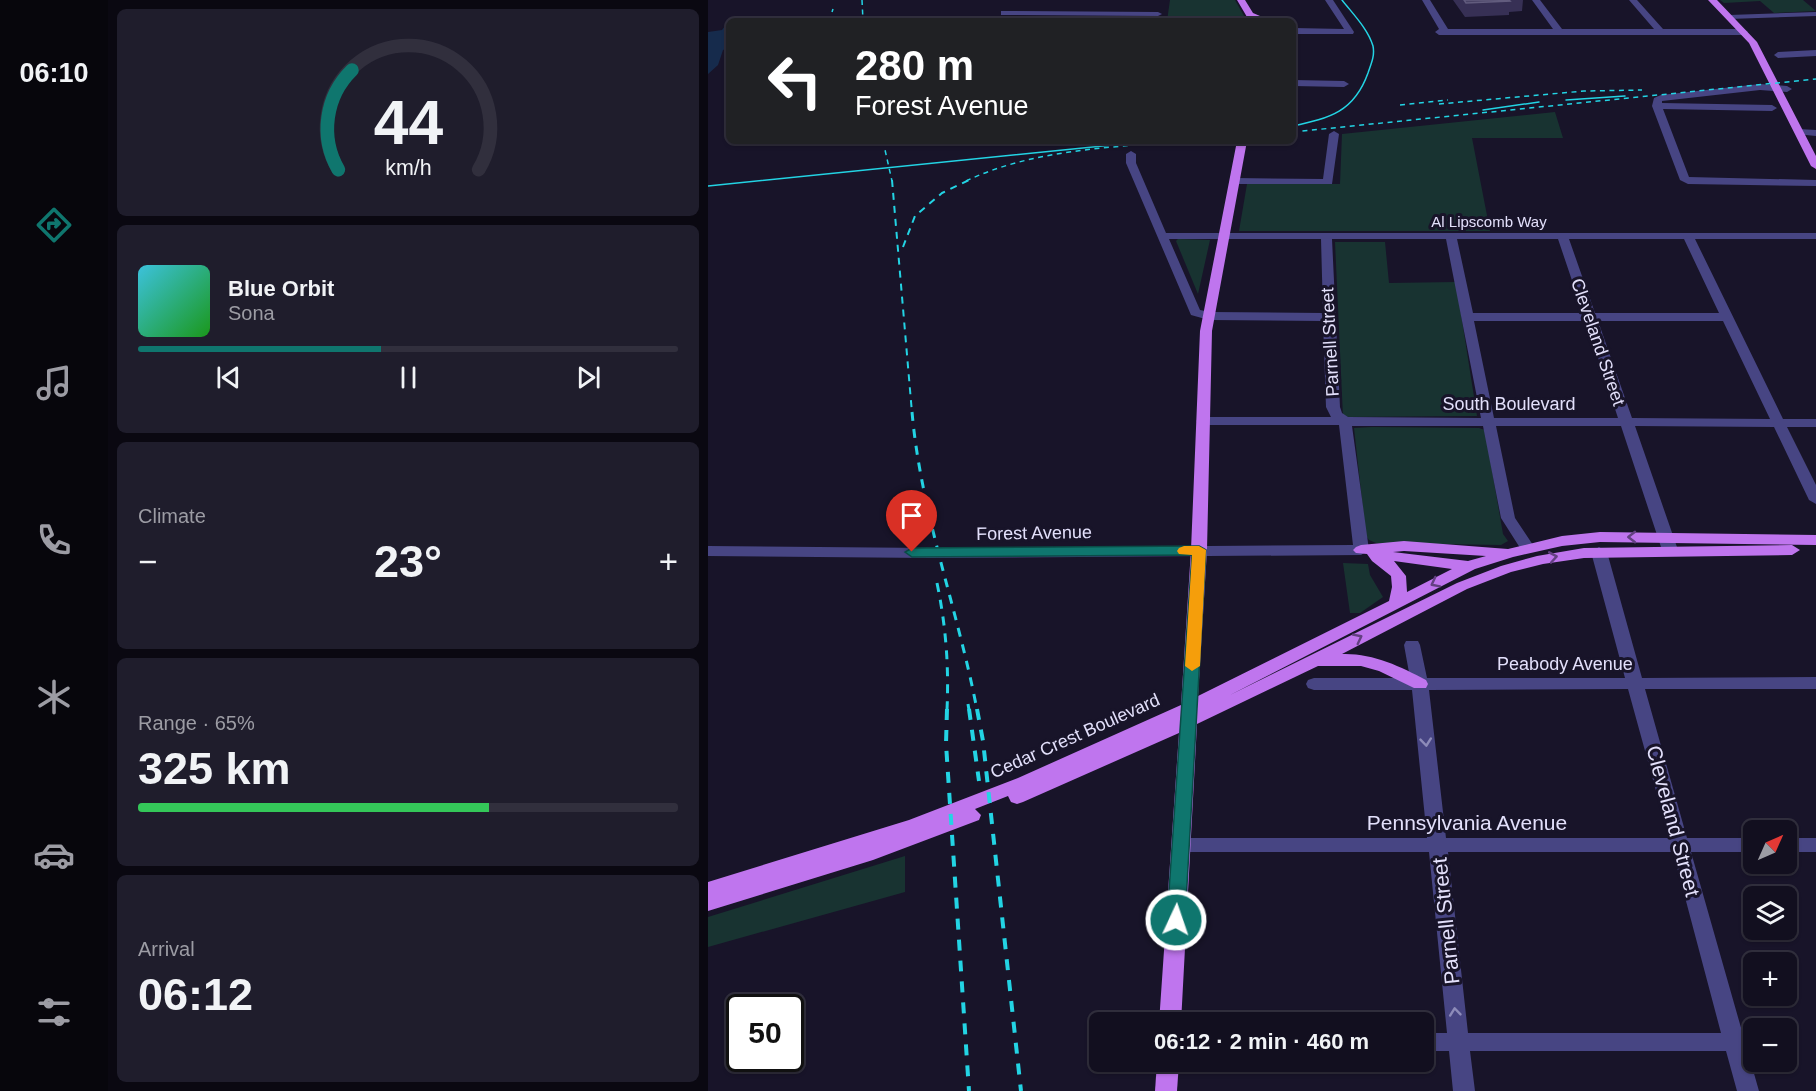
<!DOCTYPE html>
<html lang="en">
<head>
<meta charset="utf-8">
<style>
	:root { --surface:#120f1f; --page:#1f1d2c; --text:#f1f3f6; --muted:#9c9ca4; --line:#312f3d; --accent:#0f766e }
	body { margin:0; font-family:Arial,sans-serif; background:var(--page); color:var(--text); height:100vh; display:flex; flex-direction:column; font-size:22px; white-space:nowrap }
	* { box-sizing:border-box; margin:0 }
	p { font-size:20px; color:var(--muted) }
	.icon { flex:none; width:33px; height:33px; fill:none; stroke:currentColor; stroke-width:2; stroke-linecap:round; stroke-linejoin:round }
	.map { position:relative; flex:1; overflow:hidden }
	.drawer { display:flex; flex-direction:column; gap:9px; padding:9px; background:#0a0811; width:600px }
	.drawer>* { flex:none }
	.banner { position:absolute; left:18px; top:18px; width:570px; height:126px; border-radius:9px; box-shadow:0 2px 4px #0004,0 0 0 2px var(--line); background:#202124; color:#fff; overflow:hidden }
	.needle { width:39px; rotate:45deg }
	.fabs { position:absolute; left:1035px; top:820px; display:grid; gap:12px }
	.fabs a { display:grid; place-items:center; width:54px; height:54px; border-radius:9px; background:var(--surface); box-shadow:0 2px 4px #0004,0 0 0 2px var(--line); font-size:30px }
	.speed { position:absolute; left:18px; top:994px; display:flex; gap:12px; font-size:30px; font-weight:700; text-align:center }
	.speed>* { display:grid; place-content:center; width:78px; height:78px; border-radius:50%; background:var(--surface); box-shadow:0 2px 4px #0004,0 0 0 2px var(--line); line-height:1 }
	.speed .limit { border:3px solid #111; border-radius:9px; background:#fff; color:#111 }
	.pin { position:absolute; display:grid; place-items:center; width:51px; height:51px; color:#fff; margin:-62px -26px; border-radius:50% 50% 50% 0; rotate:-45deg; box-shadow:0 0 6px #0007 }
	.pin .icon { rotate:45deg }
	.me { position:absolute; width:66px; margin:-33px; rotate:3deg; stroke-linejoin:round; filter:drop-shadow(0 0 4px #0008) }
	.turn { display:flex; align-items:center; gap:21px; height:126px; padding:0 30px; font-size:27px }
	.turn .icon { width:78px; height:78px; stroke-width:2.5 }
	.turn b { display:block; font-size:42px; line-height:51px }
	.big { font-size:45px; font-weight:700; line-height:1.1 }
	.drawer .tile { flex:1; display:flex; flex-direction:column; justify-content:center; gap:9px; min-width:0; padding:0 21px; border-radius:9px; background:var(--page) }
	.drawer .dial { align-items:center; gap:0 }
	.dial svg { height:156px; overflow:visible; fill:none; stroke:var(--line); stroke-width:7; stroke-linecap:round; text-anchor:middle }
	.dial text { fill:var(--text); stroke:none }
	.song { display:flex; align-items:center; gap:18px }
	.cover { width:72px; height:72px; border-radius:9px; background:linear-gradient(135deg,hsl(190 70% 55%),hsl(120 70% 35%)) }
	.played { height:6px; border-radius:3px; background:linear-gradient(90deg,var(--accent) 45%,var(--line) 45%) }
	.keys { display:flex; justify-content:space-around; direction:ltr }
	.heat { display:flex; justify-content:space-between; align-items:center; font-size:33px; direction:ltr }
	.charge { height:9px; border-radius:4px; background:linear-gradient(90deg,#34c759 65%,var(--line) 0) }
	.trip { position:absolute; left:381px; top:1012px; width:345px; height:60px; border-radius:9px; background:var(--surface); box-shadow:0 2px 4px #0004,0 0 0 2px var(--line); font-weight:700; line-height:60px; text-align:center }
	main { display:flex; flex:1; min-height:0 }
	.menu { display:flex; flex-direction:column; width:108px; justify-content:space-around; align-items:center; background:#07060c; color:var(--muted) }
	.menu .icon { width:42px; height:42px }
	.menu .on { color:var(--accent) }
	.menu b { font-size:27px; color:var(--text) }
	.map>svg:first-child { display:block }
	.green { fill:#183331 }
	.water { fill:#162b4c }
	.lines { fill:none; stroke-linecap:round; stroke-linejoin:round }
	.minor { fill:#474583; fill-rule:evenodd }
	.major { fill:#bf75ee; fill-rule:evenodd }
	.tram { stroke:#23d4e4; stroke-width:1.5 }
	.rail-far3 { stroke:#23d4e4; stroke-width:1.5; stroke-dasharray:5 4.5; stroke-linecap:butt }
	.rail-far2 { stroke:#23d4e4; stroke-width:2; stroke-dasharray:7 6; stroke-linecap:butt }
	.rail-far1 { stroke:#23d4e4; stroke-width:3; stroke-dasharray:9 8; stroke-linecap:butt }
	.rail { stroke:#23d4e4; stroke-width:4; stroke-dasharray:11 10; stroke-linecap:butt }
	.wall { fill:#373055 }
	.building { fill:#494366; stroke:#625c7e; stroke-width:1.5 }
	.oneway { stroke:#634082 }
	.oneway2 { stroke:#8d8bb9 }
	.route { fill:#0f766e; stroke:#0a4d48; stroke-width:1.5 }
	.slow { fill:#f59e0b }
	.labels { text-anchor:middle; stroke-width:6; stroke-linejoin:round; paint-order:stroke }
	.far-street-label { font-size:15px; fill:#e3e0fb; stroke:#181429 }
	.street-label { font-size:18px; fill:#e3e0fb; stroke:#181429 }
	.near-street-label { font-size:21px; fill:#e3e0fb; stroke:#181429 }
</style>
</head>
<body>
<main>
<nav class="menu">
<b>06:10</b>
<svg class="icon on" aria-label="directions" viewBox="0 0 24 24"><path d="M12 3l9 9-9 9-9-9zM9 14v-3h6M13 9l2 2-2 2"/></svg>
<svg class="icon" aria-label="music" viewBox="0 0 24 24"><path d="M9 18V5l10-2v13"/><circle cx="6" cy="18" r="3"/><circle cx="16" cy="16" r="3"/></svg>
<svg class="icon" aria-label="phone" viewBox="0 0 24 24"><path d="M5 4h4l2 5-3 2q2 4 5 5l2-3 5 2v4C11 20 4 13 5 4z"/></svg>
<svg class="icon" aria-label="climate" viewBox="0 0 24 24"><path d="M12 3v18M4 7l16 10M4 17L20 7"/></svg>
<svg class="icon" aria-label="car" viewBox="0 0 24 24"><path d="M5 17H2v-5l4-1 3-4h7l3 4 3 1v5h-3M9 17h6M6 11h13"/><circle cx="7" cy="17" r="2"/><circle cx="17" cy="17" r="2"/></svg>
<svg class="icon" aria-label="filters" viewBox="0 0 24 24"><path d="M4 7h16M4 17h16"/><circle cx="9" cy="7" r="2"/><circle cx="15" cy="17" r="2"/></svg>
</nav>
<section class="drawer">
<div class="tile dial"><svg viewBox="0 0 100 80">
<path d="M14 69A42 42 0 1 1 86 69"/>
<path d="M14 69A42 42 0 0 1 21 18" stroke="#0f766e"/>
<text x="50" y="56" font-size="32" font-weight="700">44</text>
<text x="50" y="72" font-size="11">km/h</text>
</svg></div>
<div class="tile">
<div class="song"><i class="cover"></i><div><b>Blue Orbit</b><p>Sona</p></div></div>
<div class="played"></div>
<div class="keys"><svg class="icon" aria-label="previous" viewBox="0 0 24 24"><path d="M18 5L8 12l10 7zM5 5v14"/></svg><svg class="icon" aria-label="pause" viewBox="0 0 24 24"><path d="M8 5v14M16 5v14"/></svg><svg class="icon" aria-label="next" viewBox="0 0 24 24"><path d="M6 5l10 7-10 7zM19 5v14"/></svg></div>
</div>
<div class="tile"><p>Climate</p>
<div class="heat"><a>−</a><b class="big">23°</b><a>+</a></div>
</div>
<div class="tile"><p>Range · 65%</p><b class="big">325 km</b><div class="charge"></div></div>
<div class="tile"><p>Arrival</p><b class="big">06:12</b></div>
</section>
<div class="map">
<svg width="1108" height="1091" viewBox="0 0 1108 1091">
	<rect width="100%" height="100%" fill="#181429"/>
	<g class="green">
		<path d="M462,0H527L539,21H459Z"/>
		<path d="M1012,0H1095L1108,11L1066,13L1052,1L1016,3Z"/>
		<path d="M847,112L855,138H764L782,231H531L539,184H632L634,134Z"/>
		<path d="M470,239L502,240L490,294L468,241Z"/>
		<path d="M627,242H677L681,283L748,282L769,416L635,417Z"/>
		<path d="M664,427L771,428L777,430L795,534L800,541L793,545L668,543L661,540L658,536L646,428Z"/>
		<path d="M635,563L660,564L662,575L675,597L652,613H642Z"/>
		<path d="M197,856V892L0,947V917Z"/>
	</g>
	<path class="water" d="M24,17L35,21H21V48L15,50L10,65L0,74V32L14,30Z"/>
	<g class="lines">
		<g class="minor">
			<path d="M617,0H625L646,32L645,34H585V28L636,29Z"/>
			<path d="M714,0H722L740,29H845L824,0H832L854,29H946L921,0H929L955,29H1036L1040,32L1036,35H731L727,32L731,29Z"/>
			<path d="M296,11L450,12L454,14L450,16L293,15V11Z"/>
			<path d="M1108,12V16L1021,19L1017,17L1021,15Z"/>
			<path d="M1108,50V56L1070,58L1066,55L1070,52Z"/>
			<path d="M585,80L636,81L641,84L636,87L585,86Z"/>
			<path d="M1052,84L1079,86L1084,89L1079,92L1052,90L954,101V103L1064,105L1069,108L1064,111L955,109L981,177L1108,180V186L980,184L972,180L944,106L946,98L953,95Z"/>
			<path d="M1091,129L1108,130V136L1088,134V130Z"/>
			<path d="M626,131L631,134L624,184H527L522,181L527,178L615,179L621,134Z"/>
			<path d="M423,151L428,154V163L458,233H1108V239H987L1075,419H1108V427H1079L1108,485V504L1101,500L1066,427L927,426L970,550L962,555L954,550L913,426H788L807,518L827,548L819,553L814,551L793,518L775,426H644L661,550L653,555L222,558L0,556V546L222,548L645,545L631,425H495L488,421L495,417H623L618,407L615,321L501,320L483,315L418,163V154ZM461,239H613L615,313L502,312L492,310ZM624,239H738L773,418L640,417L634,413L632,407ZM749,239H850L875,313H765ZM861,239H976L1011,313H887ZM766,321H878L910,418H786ZM890,321H1015L1062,419L924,418Z"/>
			<path d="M891,547L899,552L934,678L1108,677V689H937L979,838H1046V852H983L1051,1091H1029L1018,1051H762L767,1091H745L741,1051H716V1033H739L721,852H473L466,850L464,845L466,840L473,838H719L704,690H606L600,688L598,684L600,680L606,678H702L696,645L698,641H710L712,645L719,678H917L883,552ZM920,689L961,838H738L721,690ZM740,852H965L1013,1033H760Z"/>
			<rect x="1078" y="838" width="30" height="14"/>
		</g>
		<g class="major">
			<path d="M529,0H537L545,13L552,16V20L539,17Z"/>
			<path d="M1000,0H1009L1049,42L1108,156V169L1103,166L1041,43Z"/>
			<path d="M529,141H539L504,331L499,550L490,696L681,601L684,587L683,576L664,561L659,554L648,553L645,550L648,547L653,545L696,541L800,549L854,536L892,532L1108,535V545L892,542L854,546L805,557L767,569L522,695L749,583L793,566L829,556L876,548L1084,545L1092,550L1084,555L876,558L835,564L803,572L759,589L634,654C664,653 692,666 718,680L720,684L718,688H706L671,671L653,666H610L489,724L473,1023H451L471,733L315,802L309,804L303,802L300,796L267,809L273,815L271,820L165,860L0,911V882L201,820L310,778L473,705L483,550L492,331ZM696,551L778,556L760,561L685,552ZM686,561L744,569L699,592L698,576Z"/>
			<path d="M449,1062H471L469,1091H447Z"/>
		</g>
		<g class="tram">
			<path d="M858,100L917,96"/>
			<path d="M775,110L831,102"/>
			<path d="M585,126C622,118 646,112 660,73C663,64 667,56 665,46C660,29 645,14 634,0"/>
			<path d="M0,186L444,141"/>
		</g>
		<g class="rail-far3">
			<path d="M154,0L155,21"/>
			<path d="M121,21L125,9"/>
			<path d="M731,104L876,91L934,90"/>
			<path d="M692,105L740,100"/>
			<path d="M585,132L1108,79"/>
			<path d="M175,141L184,181"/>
			<path d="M258,181C325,149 407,147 480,141"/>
		</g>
		<g class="rail-far2">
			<path d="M184,180L204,413"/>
			<path d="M195,247L207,216L234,193L261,180"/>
		</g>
		<g class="rail-far1">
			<path d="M204,412C213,514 250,610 269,710"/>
			<path d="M229,583C238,626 241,667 239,710"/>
			<path d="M260,704L261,710"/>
		</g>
		<g class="rail">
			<path d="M239,709L238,744L261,1091"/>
			<path d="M261,709L271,781"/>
			<path d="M269,709L275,741L313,1091"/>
		</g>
	</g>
	<path class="wall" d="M745,0H815L814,11L801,12V15L757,17Z"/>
	<path class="building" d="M756,0H801L802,1L758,3Z"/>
	<defs><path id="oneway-chevron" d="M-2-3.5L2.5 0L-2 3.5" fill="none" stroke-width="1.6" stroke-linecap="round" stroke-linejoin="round" transform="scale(1.5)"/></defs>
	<g class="oneway">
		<use href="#oneway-chevron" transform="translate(924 537) rotate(-180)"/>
		<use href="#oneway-chevron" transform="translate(845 557) rotate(-10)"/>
		<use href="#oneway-chevron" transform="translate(727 583) rotate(153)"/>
		<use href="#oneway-chevron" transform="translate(650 638) rotate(-27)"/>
	</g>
	<g class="oneway2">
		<use href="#oneway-chevron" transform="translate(718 742) rotate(84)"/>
		<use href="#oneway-chevron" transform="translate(747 1012) rotate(-96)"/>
	</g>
	<path class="route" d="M491,546L498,550L477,920L475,925L468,927L462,925L459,920L484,555L204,557L197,552L204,548Z"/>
	<path class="slow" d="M476,546H491L498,550L492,666L484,671L477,666L484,555L471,554L469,551L471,548Z"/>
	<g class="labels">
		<g class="far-street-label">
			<text x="781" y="227">Al Lipscomb Way</text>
		</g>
		<g class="street-label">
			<text transform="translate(622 342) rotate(-93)" y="6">Parnell Street</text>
			<text transform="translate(890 342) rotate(71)" y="6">Cleveland Street</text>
			<text x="801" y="410">South Boulevard</text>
			<text transform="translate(326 533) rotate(-1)" y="6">Forest Avenue</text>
			<text x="857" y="670">Peabody Avenue</text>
			<text transform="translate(367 736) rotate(-24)" y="6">Cedar Crest Boulevard</text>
		</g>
		<g class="near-street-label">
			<text transform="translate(965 821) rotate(75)" y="7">Cleveland Street</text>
			<text x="759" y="830">Pennsylvania Avenue</text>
			<text transform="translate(738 921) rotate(-96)" y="7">Parnell Street</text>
		</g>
	</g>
</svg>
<div class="fabs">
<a><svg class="needle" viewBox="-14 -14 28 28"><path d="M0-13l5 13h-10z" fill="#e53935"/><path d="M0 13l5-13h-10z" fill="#9c9ca4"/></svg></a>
<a><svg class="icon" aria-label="layers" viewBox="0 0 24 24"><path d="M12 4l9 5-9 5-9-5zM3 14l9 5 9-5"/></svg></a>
<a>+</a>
<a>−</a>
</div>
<div class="speed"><div class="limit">50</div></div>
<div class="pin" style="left:204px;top:552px;background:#d93025"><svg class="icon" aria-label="arrive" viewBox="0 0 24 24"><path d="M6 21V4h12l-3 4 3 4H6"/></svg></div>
<svg class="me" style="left:468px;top:920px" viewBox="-20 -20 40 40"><circle r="17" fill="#0f766e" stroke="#fff" stroke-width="3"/><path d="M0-11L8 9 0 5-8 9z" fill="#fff"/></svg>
<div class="trip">06:12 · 2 min · 460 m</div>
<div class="banner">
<div class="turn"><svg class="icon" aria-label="left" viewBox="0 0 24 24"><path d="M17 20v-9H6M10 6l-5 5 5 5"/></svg><div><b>280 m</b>Forest Avenue</div></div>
</div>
</div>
</main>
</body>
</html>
